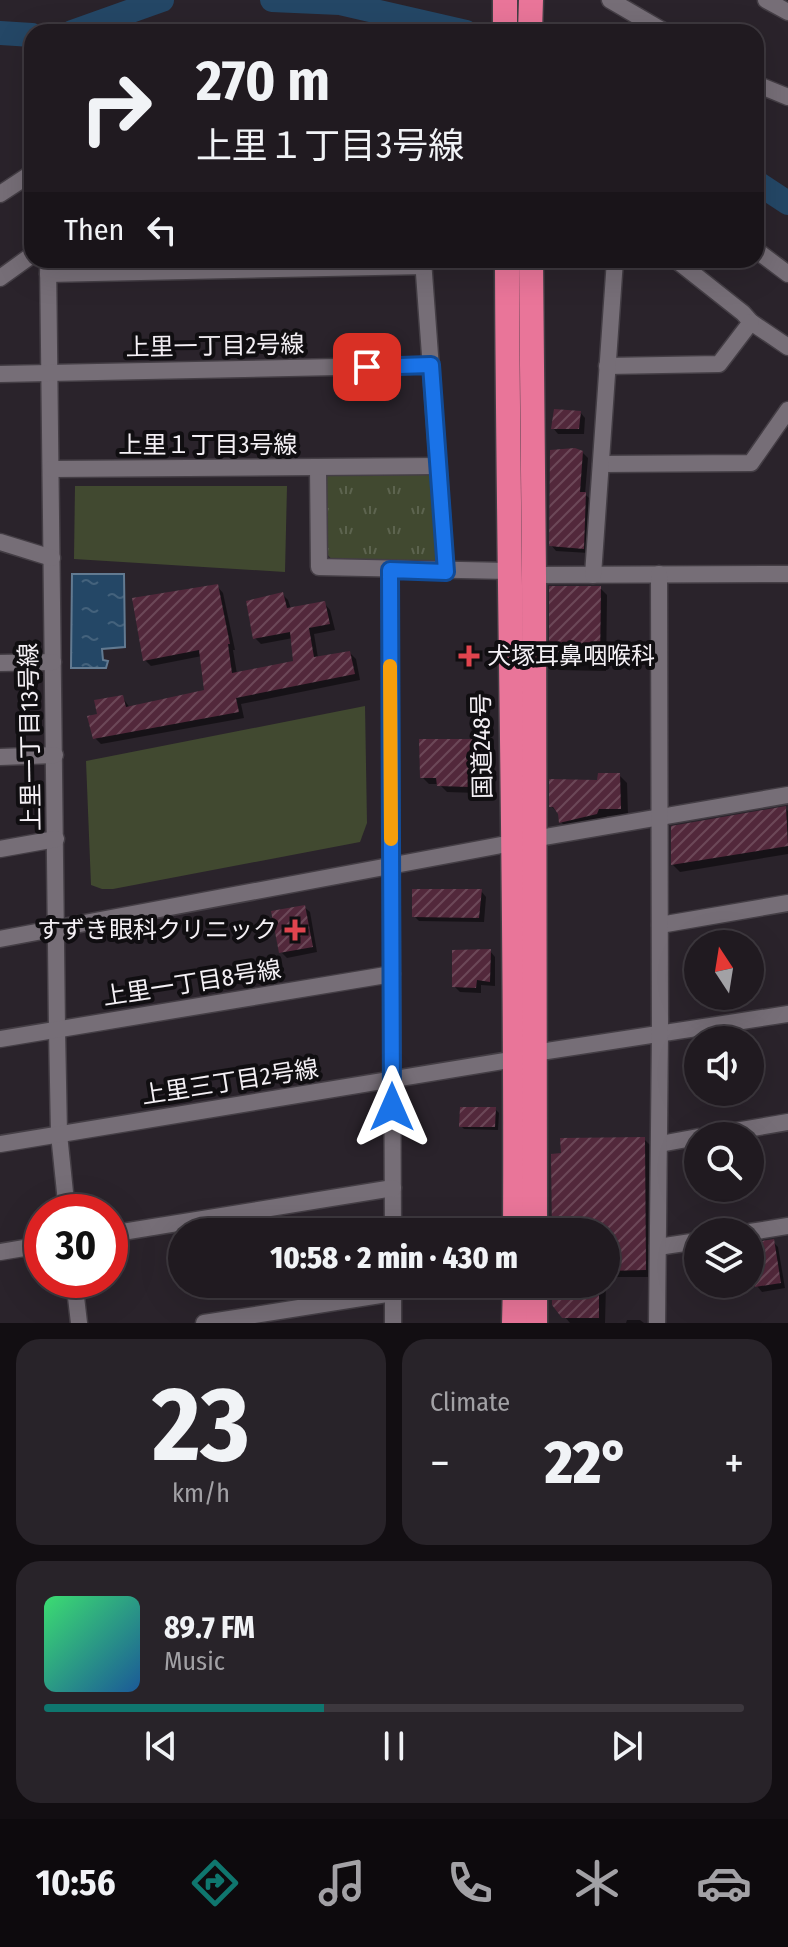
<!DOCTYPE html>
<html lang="en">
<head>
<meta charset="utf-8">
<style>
	:root { --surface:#201a20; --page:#282329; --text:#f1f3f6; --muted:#a2a1a5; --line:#3d383e; --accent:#0f766e }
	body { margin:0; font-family:"Fira Sans Condensed","Noto Sans JP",sans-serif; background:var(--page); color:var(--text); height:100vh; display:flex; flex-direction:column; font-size:30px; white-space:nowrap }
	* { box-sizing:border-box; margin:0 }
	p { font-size:26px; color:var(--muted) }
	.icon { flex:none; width:44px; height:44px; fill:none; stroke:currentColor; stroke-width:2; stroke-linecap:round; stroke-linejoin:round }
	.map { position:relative; height:1323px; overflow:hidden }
	.details { display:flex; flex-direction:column; gap:16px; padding:16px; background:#120e12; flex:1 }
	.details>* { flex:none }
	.banner { position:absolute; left:24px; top:24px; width:740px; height:244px; border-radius:24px; box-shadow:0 8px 32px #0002,0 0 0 2px var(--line); background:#201a20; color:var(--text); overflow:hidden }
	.needle { width:52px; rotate:348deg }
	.controls { position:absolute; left:684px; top:930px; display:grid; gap:16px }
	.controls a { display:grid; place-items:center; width:80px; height:80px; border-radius:50%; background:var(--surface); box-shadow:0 8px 32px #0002,0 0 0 2px var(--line); font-size:40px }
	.speed { position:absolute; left:24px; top:1194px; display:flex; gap:16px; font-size:40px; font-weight:700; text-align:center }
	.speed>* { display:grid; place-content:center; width:104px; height:104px; border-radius:50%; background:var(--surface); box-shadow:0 8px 32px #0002,0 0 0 2px var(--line); line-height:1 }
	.speed .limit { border:12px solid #d22; background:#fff; color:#111 }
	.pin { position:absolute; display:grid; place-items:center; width:68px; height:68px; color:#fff; margin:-34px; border-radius:16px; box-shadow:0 4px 12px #0006 }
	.me { position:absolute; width:88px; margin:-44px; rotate:0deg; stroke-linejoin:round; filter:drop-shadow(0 0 6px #0008) }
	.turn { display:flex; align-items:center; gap:28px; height:168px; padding:0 40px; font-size:36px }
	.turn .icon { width:104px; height:104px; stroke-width:2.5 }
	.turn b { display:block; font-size:56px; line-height:68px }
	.then { display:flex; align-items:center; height:76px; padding:0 40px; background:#0003; gap:16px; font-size:30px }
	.big { font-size:60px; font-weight:800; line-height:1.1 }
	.details .tile { flex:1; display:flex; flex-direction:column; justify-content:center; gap:12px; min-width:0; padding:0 28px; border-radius:24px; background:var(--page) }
	.details .dial { align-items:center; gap:0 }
	.dial b { font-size:104px; line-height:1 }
	.song { display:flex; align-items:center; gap:24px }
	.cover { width:96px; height:96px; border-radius:12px; background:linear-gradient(135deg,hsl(140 70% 55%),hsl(210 70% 35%)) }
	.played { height:8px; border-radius:4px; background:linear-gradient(90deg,var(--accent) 40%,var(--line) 40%) }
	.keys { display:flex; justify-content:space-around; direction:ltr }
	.heat { display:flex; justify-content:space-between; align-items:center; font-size:44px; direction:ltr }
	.details .tiles { flex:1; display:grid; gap:16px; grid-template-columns:1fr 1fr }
	.tile:last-child { grid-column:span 2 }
	.trip { position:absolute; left:168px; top:1218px; width:452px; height:80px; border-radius:40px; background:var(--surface); box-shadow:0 8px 32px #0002,0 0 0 2px var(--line); font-weight:800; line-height:80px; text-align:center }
	.tabs { display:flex; height:128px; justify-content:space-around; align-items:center; background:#0d0a0d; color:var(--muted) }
	.tabs .icon { width:56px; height:56px }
	.tabs .current { color:var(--accent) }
	.tabs b { font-size:36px; color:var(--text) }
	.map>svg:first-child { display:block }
	.park { fill:url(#park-tufts) }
	.pitch { fill:#414930 }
	.water { fill:url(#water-ripples); stroke:#627a91; stroke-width:2 }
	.shadow { fill:#0007 }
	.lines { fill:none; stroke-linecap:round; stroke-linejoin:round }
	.river { stroke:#244766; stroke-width:24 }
	.building { fill:url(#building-hatch) }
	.minor-casing { stroke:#443e45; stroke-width:19 }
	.highway-casing { stroke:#443e45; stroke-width:27 }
	.minor { stroke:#766e77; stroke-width:16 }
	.highway { stroke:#e97599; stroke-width:24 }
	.route-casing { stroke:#114b97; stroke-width:20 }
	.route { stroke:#1a73e8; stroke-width:14 }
	.slow { stroke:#f59e0b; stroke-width:14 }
	.health-dot { fill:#e0444e; stroke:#100e11; stroke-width:3 }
	.labels { text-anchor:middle; stroke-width:8; stroke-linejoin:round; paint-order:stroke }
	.street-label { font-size:24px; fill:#f4f0f5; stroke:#100e11 }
	.poi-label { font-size:24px; fill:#f4f0f5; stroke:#100e11; text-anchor:start }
</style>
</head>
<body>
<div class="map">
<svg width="788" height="1323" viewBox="0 0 788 1323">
	<defs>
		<pattern id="park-tufts" width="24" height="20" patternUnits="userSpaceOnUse" patternTransform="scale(2)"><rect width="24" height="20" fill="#414930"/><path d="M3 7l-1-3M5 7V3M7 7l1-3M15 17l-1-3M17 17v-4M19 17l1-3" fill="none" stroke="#5d644f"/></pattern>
		<pattern id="water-ripples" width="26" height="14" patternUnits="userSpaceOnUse" patternTransform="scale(2)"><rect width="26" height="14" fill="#244766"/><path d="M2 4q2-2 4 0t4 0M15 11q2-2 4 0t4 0" fill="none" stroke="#44627c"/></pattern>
		<pattern id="building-hatch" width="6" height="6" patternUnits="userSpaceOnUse" patternTransform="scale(2)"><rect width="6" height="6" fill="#52283b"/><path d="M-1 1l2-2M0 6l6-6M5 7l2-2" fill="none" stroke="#6c4858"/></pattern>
	</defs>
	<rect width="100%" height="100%" fill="#2a232b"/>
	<path class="park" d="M432,473L438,561L435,565L333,561L327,554L326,474Z"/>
	<g class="pitch">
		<path d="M75,486H287L285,572L74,559Z"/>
		<path d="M365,706L367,823L360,842L113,889H102L91,885L86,761Z"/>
	</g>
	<path class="water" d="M72,574H124L125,647L102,649L103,660L108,661L106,668H71Z"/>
	<g class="shadow">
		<path d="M580,412L585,418L584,434H558L553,428Z"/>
		<path d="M582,452L588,458L585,494L591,500L589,553L556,551L551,545Z"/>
		<path d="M217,586L223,593L235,650H233L237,674L295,663L293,638L261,644L255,638L282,594L288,600L291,609L324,603L330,610L335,630L314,634L318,658L350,653L356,659L360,680L241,704L244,718L101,744L95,738L100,716L122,697L130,708L206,692L202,656L151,666L145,660Z"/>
		<path d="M600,588L607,595L606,671L558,670L551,663Z"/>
		<path d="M485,741L492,748L493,786H477V793L447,792L439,784H429L422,777Z"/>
		<path d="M619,775L627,783L628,815L607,816L605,821L568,829L561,822L559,814L551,806Z"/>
		<path d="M786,809L788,811V854L680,872L673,865Z"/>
		<path d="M481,891L486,897L484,922L419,921L414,916Z"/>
		<path d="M304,907L310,912L317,952L287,958L281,952Z"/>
		<path d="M490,951L495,957V986L481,985V993L460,992L454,986Z"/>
		<path d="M495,1109L499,1113L498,1130L464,1129L461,1126Z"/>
		<path d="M644,1139L651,1146L652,1277H606V1232H553Z"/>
		<path d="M773,1242L778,1247L785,1288L762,1292L757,1286L750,1244Z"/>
		<path d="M553,1284H606L605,1323H570L554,1304Z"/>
		<path d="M627,1320H640L644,1323H626Z"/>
	</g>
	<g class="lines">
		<g class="river">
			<path d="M272,0L340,3L466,32"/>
			<path d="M72,32L162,0"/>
			<path d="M0,33L32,35"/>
			<path d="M756,182L788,203"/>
		</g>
	</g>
	<g class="building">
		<path d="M554,409L581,411L579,429H551Z"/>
		<path d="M575,448L583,451L580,492H586L584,549L549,546L550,450Z"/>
		<path d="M218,584L230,644H228L232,673L293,661L290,632L253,639L246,601L283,592L287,608L325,601L330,624L309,628L314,657L350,651L355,674L236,698L239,712L93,739L87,716L97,714L94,700L123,695L126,707L204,690L199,650L143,661L132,598Z"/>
		<path d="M549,586H601L600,665L549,664Z"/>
		<path d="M419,739H485L486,780L471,779L470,787L437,786L436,778H420Z"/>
		<path d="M598,773H620L621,809H599L597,814L559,823L558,814L553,807H549V779L597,780Z"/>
		<path d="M786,806L788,846L671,865V826Z"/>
		<path d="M412,889H482L479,918L412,917Z"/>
		<path d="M305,905L313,947L279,953L271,911Z"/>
		<path d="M491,949L490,982L477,980L476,988L452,987V950Z"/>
		<path d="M460,1107H496L495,1127H459Z"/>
		<path d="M645,1137L646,1270L606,1271V1232H552L551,1154L561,1153L560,1138Z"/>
		<path d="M774,1239L781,1283L755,1287L750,1243Z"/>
		<path d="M552,1286H599V1318H562L552,1305Z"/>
	</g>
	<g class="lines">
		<defs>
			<g id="minor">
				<path d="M610,0L665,32"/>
				<path d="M766,0L788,12"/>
				<path d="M756,84L788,97"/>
				<path d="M0,194L32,173"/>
				<path d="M756,250L788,274"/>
				<path d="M48,260L57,1030L59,1134L67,1212"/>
				<path d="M423,260L446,572"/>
				<path d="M676,260L743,313L751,322L788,347"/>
				<path d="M48,274L424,266"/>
				<path d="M0,278L32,255"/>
				<path d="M607,366L719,364L751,322"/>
				<path d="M0,374L431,365"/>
				<path d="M601,464L751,463L788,410"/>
				<path d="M318,468L319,567L508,571"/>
				<path d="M51,469L438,466"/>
				<path d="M0,542L52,558"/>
				<path d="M390,570L393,1232"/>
				<path d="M534,575L788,574"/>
				<path d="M593,575L615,260"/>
				<path d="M0,663L53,662"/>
				<path d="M0,757L55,755"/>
				<path d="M0,849L56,839"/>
				<path d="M660,925L788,903"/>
				<path d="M0,939L533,839L788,795"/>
				<path d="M0,1039L392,974"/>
				<path d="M534,1053L788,1014"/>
				<path d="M706,1136L788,1122"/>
				<path d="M0,1144L516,1059"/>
				<path d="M660,1144L698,1137"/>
				<path d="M750,1232L788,1226"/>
				<path d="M110,1234L393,1188"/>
				<path d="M658,1247L698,1241"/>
				<path d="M0,1252L42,1245"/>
				<path d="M74,1280L79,1323"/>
				<path d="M393,1285V1323"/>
				<path d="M204,1323L393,1293"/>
				<path d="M657,1323L660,1033L659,574"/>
			</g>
			<g id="highway">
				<path d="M505,0V32"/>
				<path d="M530,32L531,0"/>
				<path d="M507,260C508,584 517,908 515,1232"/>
				<path d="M531,260L534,575L535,1232"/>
				<path d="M535,1284V1323"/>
				<path d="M514,1323L515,1284"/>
			</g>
		</defs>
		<use href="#minor" class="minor-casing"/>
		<use href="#highway" class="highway-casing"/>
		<use href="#minor" class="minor"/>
		<use href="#highway" class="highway"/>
	</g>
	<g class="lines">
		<defs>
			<path id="route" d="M367,367L431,365L446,572L390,570L392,1107"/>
		</defs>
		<use href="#route" class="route-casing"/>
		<use href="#route" class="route"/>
		<path class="slow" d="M390,666L391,839"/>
	</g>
	<g class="health-dot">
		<path d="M465 644h8v8h8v8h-8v8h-8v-8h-8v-8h8z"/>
		<path d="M291 918h8v8h8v8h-8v8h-8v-8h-8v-8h8z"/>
	</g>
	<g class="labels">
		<g class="street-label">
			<text transform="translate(215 346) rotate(-1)" y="8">上里一丁目2号線</text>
			<text x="208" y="453">上里１丁目3号線</text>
			<text transform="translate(30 737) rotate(-91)" y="8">上里一丁目13号線</text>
			<text transform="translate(482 746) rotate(-91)" y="8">国道248号</text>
			<text transform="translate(192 983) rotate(-9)" y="8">上里一丁目8号線</text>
			<text transform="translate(230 1082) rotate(-9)" y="8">上里三丁目2号線</text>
		</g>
		<g class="poi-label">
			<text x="487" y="664">犬塚耳鼻咽喉科</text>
			<text x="277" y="938" text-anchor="end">すずき眼科クリニック</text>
		</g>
	</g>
</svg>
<div class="controls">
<a><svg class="needle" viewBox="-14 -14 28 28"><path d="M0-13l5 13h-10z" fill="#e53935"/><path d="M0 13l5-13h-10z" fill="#a2a1a5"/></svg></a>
<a><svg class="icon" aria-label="sound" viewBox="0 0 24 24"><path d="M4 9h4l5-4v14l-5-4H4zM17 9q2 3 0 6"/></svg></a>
<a><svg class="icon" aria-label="search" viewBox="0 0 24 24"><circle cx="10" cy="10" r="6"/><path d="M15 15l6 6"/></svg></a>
<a><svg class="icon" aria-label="layers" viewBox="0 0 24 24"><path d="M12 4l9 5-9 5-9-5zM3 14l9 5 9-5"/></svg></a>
</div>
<div class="speed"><div class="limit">30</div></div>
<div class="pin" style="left:367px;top:367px;background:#d93025"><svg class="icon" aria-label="arrive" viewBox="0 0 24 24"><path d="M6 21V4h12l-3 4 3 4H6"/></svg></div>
<svg class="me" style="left:392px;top:1107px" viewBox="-20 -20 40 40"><path d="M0-17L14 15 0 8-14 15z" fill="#1a73e8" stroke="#fff" stroke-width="4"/></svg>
<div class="trip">10:58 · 2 min · 430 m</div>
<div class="banner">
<div class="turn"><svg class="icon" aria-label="right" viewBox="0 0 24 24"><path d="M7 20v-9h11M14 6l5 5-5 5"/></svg><div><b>270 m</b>上里１丁目3号線</div></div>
<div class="then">Then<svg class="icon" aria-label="left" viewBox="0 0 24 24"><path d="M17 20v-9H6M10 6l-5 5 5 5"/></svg></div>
</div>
</div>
<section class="details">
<div class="tiles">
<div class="tile dial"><b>23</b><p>km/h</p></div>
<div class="tile"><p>Climate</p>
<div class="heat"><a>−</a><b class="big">22°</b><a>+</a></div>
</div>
<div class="tile">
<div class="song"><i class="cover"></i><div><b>89.7 FM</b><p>Music</p></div></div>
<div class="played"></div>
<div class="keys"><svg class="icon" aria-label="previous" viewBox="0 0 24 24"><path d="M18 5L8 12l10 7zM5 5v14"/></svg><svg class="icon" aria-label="pause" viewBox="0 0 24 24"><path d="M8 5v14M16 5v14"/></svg><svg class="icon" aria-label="next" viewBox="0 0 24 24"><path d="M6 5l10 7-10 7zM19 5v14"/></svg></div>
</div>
</div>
</section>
<nav class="tabs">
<b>10:56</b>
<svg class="icon current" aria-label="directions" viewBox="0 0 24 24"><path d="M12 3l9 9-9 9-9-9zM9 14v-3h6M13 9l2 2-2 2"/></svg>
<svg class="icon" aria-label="music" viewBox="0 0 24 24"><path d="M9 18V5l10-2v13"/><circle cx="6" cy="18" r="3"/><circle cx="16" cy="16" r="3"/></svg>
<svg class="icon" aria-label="phone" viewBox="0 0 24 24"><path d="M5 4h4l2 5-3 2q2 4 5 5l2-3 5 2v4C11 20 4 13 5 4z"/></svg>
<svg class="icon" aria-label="climate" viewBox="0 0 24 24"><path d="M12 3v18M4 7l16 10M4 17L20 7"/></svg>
<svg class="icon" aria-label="car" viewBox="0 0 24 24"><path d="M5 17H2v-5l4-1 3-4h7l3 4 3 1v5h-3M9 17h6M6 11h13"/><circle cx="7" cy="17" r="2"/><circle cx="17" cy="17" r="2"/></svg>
</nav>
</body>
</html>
